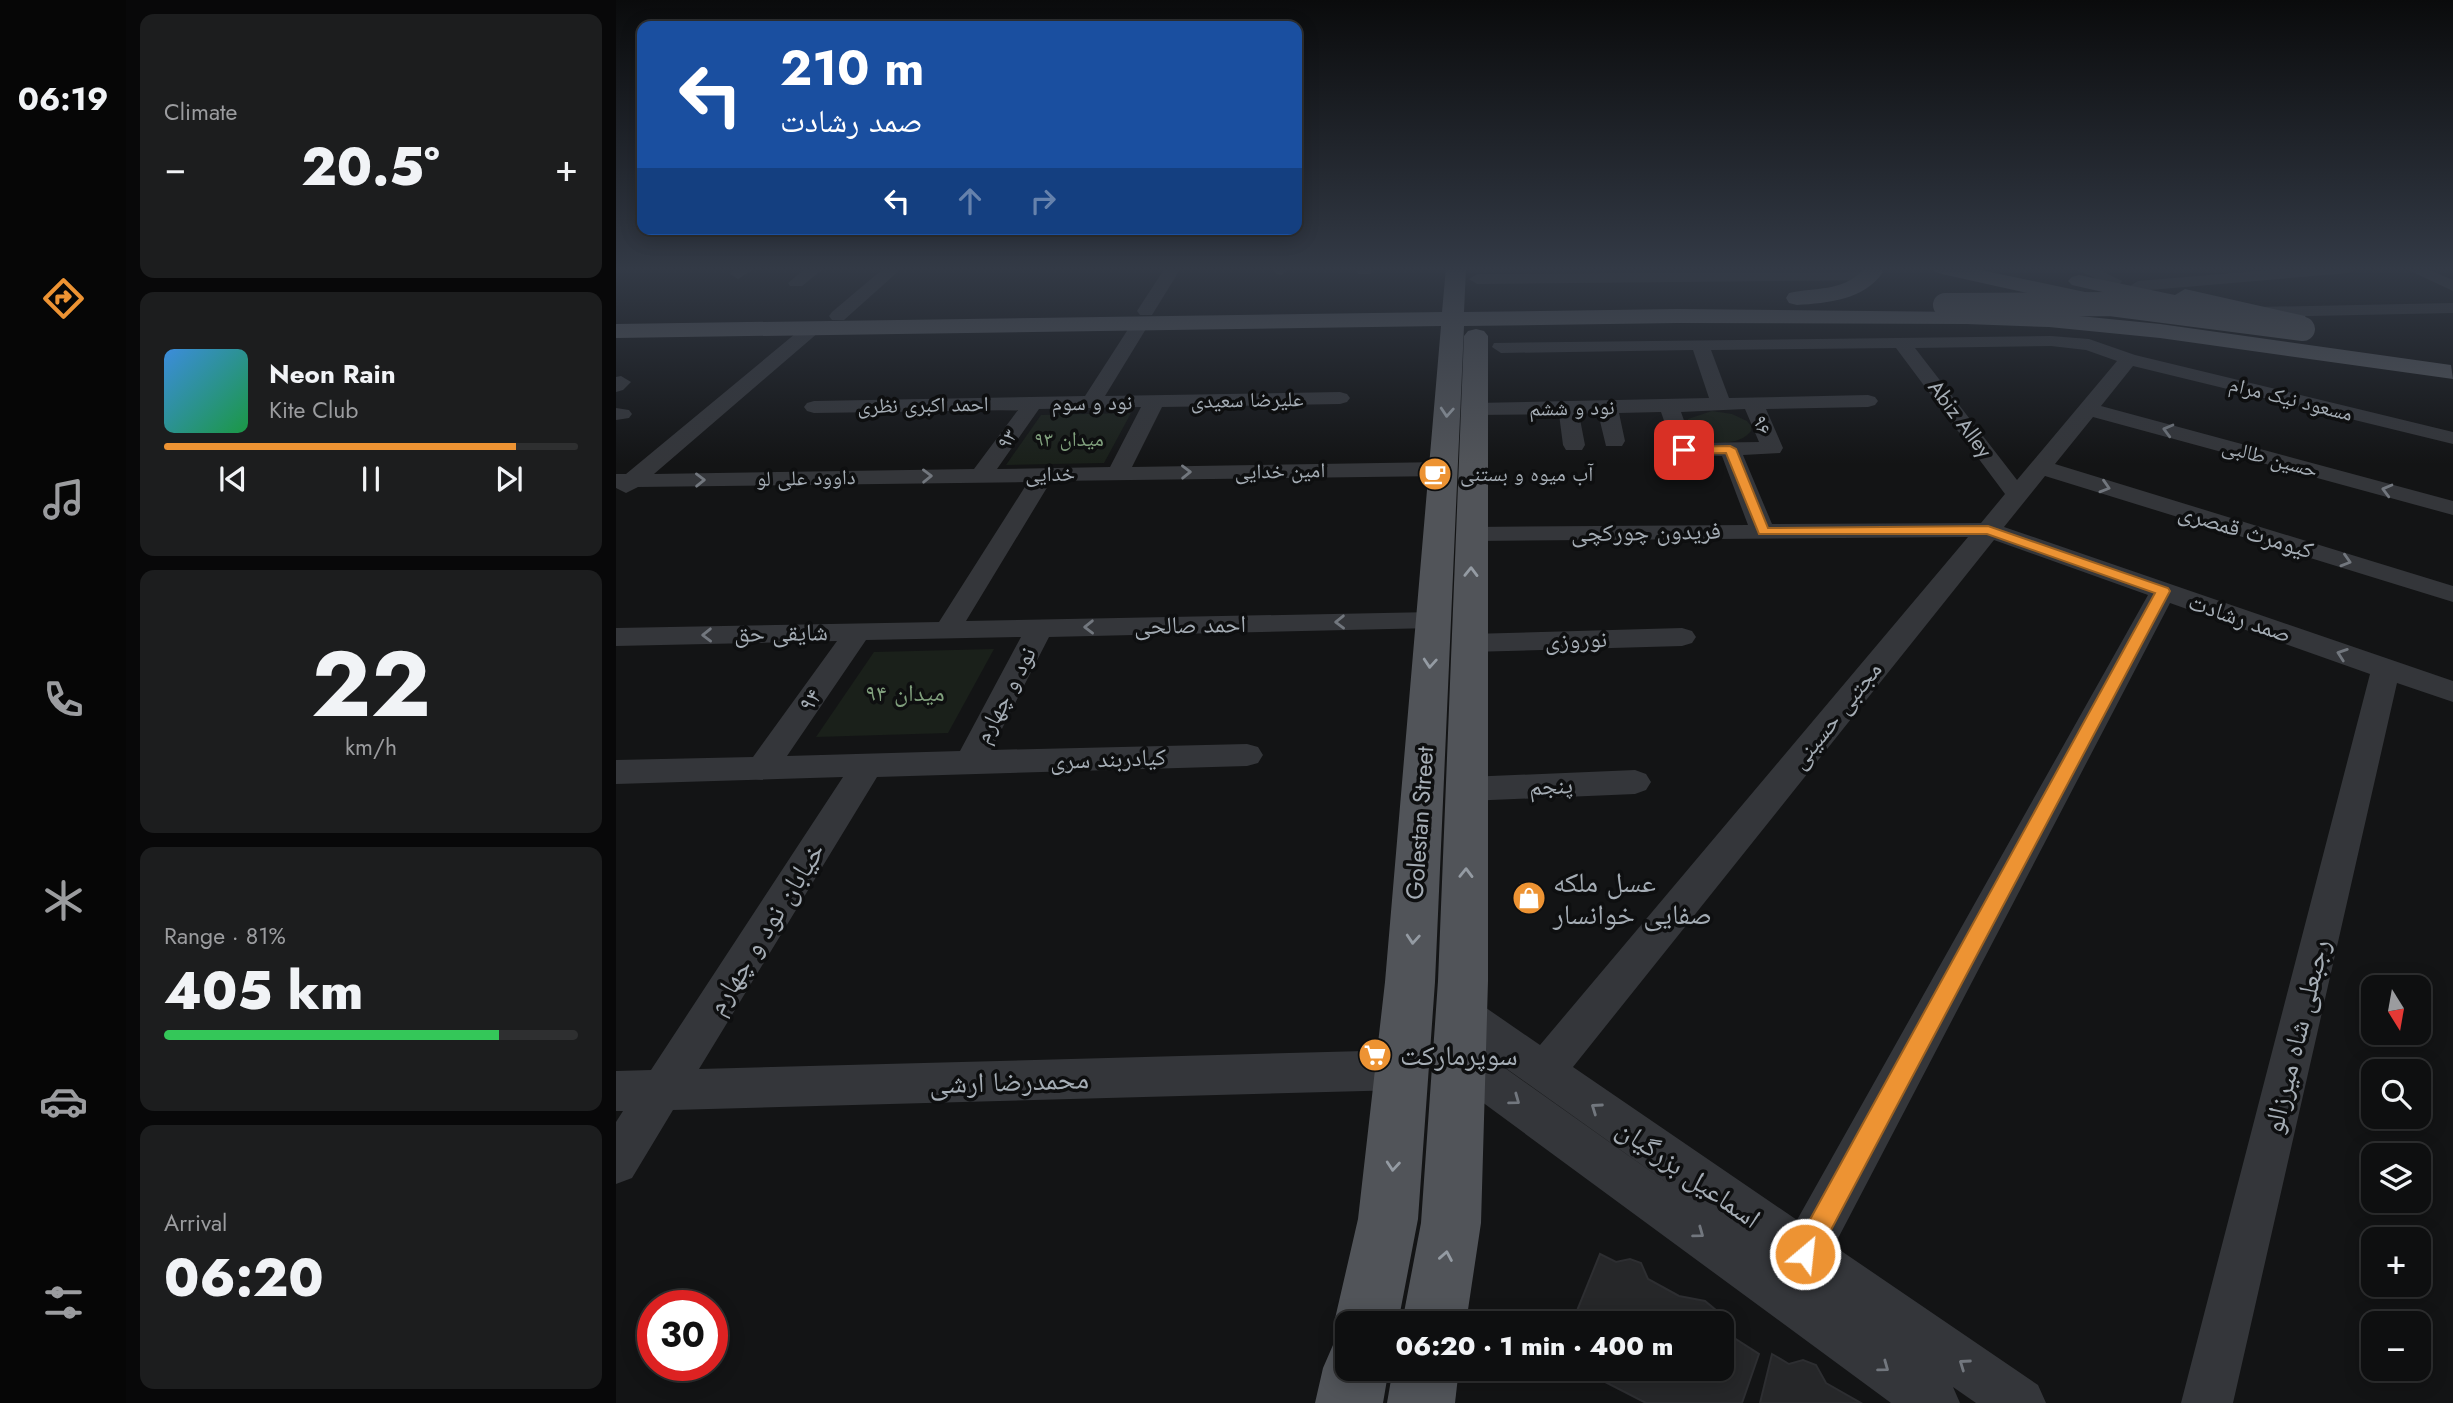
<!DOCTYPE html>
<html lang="en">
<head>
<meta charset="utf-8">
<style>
	:root { --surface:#0e0f10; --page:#1c1d1e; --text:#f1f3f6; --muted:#9b9c9f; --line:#2e2f30; --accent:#ed9333 }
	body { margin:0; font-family:Jost,"Noto Naskh Arabic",sans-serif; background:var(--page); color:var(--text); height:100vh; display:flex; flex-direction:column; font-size:26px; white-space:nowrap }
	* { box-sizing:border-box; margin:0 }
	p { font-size:23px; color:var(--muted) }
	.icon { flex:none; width:38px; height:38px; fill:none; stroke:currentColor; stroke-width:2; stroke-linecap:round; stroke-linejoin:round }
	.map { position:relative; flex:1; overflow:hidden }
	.sheet { display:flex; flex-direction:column; gap:14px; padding:14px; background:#080809; width:490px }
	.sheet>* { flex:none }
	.top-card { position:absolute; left:21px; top:21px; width:665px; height:214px; border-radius:14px; box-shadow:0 4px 18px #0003,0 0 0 2px var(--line); background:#1a4fa0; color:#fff; overflow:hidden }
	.needle { width:46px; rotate:169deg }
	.fabs { position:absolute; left:1745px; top:975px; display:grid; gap:14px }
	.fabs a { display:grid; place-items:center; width:70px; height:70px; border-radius:14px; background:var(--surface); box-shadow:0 4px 18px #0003,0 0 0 2px var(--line); font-size:35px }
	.speed { position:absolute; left:21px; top:1290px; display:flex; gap:14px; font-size:35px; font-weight:700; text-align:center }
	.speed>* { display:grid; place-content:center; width:91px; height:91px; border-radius:50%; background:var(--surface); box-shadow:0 4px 18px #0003,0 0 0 2px var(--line); line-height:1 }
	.speed .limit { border:10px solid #d22; background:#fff; color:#111 }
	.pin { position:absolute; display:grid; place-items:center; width:60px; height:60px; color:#fff; margin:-30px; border-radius:14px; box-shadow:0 4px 10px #0006 }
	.me { position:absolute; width:77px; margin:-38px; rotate:28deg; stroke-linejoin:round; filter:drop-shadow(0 0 5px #0008) }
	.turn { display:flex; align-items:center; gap:24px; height:147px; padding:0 28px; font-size:32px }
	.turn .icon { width:91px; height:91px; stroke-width:2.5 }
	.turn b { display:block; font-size:49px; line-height:60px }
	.lanes { display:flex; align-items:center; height:66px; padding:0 28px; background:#0003; justify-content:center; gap:35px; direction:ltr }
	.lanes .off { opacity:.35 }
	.big { font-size:52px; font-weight:800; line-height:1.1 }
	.sheet .card { flex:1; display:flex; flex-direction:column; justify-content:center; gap:10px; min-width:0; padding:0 24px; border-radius:14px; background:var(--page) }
	.sheet .dial { align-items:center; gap:0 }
	.dial b { font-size:91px; line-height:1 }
	.song { display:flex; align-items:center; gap:21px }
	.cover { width:84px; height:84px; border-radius:10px; background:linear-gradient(135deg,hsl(210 70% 55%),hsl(140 70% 35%)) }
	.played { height:7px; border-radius:4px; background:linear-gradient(90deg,var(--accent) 85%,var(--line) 85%) }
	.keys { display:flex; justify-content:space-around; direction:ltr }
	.heat { display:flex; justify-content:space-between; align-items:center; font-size:38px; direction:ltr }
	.charge { height:10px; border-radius:5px; background:linear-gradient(90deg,#34c759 81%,var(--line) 0) }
	.trip { position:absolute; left:719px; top:1311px; width:399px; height:70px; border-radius:14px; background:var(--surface); box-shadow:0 4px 18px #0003,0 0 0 2px var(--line); font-weight:800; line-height:70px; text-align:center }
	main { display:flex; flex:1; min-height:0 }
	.dock { display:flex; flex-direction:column; width:126px; justify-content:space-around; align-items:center; background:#060606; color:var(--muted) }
	.dock .icon { width:49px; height:49px }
	.dock .selected { color:var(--accent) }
	.dock b { font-size:32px; color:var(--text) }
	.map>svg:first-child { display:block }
	.green { fill:#1a201a }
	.building { fill:#262729; stroke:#2d2e31; stroke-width:2 }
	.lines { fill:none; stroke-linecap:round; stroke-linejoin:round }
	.minor { fill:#34363a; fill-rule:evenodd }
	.major { fill:#515459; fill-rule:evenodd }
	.major-bridge { stroke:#515459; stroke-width:24 }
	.oneway { stroke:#949ba3 }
	.oneway2 { stroke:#72777e }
	.route { fill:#ed9333; stroke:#9a6021; stroke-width:2 }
	.labels { text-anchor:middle; stroke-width:7; stroke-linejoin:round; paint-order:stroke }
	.far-street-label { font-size:21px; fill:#a5adb5; stroke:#0e0f10 }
	.far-park-label { font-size:21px; fill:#80a07d; stroke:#0e0f10 }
	.far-poi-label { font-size:21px; fill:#a5adb5; stroke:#0e0f10; text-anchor:start }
	.street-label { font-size:24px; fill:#a5adb5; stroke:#0e0f10 }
	.park-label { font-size:24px; fill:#80a07d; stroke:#0e0f10 }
	.near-poi-label { font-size:28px; fill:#a5adb5; stroke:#0e0f10; text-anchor:start }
	.near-street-label { font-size:28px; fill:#a5adb5; stroke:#0e0f10 }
</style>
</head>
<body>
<main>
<nav class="dock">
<b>06:19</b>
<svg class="icon selected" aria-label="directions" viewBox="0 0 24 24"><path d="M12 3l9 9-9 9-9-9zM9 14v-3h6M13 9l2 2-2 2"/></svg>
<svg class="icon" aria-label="music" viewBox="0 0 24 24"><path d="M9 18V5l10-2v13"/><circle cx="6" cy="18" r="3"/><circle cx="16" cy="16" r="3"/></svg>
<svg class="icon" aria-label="phone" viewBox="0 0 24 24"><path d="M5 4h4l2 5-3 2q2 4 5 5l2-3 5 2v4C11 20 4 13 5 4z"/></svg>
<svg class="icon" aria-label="climate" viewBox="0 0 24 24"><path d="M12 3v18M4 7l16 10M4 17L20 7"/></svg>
<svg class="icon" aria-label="car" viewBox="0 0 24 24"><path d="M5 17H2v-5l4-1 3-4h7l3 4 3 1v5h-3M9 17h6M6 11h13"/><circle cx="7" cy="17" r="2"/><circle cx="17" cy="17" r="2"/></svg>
<svg class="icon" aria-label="filters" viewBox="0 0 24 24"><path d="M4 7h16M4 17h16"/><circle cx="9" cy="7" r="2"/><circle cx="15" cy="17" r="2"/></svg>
</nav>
<section class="sheet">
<div class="card"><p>Climate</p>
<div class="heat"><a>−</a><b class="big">20.5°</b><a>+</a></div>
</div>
<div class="card">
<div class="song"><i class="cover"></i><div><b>Neon Rain</b><p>Kite Club</p></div></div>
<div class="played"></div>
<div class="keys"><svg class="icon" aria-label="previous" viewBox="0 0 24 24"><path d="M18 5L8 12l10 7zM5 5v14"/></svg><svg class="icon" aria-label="pause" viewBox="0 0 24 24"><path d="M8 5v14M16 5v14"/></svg><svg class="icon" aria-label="next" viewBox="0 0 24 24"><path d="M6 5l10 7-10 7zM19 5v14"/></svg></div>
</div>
<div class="card dial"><b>22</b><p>km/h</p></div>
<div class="card"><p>Range · 81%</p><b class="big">405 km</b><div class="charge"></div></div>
<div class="card"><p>Arrival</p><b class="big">06:20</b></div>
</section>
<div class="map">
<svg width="1837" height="1403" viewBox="0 0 1837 1403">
	<rect width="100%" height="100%" fill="#131415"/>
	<g class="green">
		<path d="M1096,411L1116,414L1131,421L1135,426V431C1121,449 1085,444 1071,429L1072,419Z"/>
		<path d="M515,413L488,463L390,465L425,415Z"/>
		<path d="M378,649L332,733L200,737L258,652Z"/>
	</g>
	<g class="building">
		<path d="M984,1254L1000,1262L1014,1259L1025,1263L1032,1279L1063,1296L1089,1301L1101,1311L1112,1334L1143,1354L1126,1403H1030L962,1368H1106V1323H956Z"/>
		<path d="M1156,1354L1173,1364L1187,1360L1200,1365L1210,1383L1245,1403H1144Z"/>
	</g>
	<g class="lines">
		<g class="minor">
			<path d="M120,268H139L122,279L114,274Z"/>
			<path d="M190,268H208L186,286H174L172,283Z"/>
			<path d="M268,268H286L228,320H216L213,316L216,312Z"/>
			<path d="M549,268H565L536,315H524L521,311Z"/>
			<path d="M657,268H673V270L665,275L659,273Z"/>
			<path d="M741,268H757L754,274H742Z"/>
			<path d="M1457,268H1479L1506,281L1504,284H1492Z"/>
			<path d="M1677,268H1741L1733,273L1522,291L1514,286L1522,281Z"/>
			<path d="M1788,268H1809L1837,280V291Z"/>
			<path d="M1252,272L1260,277L1258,280L861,284L853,279L861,274Z"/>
			<path d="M1837,303V313L1640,317L1631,312L1640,307Z"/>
			<path d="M524,319L533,324L489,396L724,392L731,394L734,398L731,402L724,404L546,407L516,467L827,462L835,464L838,469L835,474L827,476L435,481L350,621L817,612L827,614L831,620L827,626L817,628L433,637L375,750L631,744L642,747L647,755L642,763L631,766L261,777L83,1069L786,1050L801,1056L807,1070L801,1084L786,1090L57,1110L16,1178L0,1184V1122L7,1111H0V1071L35,1070L227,777L0,784V760L137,757L221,641L0,646V628L323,622L412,482L22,487L10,493L0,488V474H10L191,324L197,323L206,328L203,332L38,474L358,469L402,410L198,413L191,411L188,407L191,403L198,401L469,396L518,320ZM525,407L494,467L381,469L423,409ZM405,637L344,751L171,756L250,640Z"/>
			<path d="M1435,336L1473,339L1519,355L1837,432V444L1517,366L1485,406L1837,501V515L1477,417L1439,464L1837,586V602L1429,476L1388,527L1837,681V702L1781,683L1617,1403H1565L1754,674L1554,603L1218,1246L1422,1385L1430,1403H1360L1337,1387L1344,1403H1275L828,1074L822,1060L828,1046L843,1041L858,1046L1061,1190L832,1027L826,1014L832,1001L846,996L860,1001L924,1045L1352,537L856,541L847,539L844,534L847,529L856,527L1132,525L1106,456L1060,455L1045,412L1003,413L1009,441L1006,446H990L982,413L963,414L969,445L966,450H950L947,445L943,414L859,415L852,413L849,409L852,405L859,403L1093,398L1077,350L885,353L876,347L878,343ZM1435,346L1470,350L1501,361L1401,480L1299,348ZM1280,348L1389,494L1365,523L1156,524L1127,455L1164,453L1167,448L1150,409L1252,407L1259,405L1262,401L1259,397L1252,395L1113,398L1095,350ZM1129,409L1143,442L1076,443L1065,412ZM1378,540L1532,595L1181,1220L957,1067Z"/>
			<path d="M5,376L15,382L7,390L0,392V377Z"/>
			<path d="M0,408L13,410L16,414L13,418L0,420Z"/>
			<path d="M1066,628L1076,631L1080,637L1076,643L1066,646L854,652L844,649L840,643L844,637L854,634Z"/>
			<path d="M1019,770L1030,774L1035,782L1030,790L1019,794L851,801L839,798L835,789L839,780L851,777Z"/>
		</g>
		<g class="major">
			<path d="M830,268H850L848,312L1061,309L1433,313L1544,324L1835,365L1837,379L1544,338L1433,327L1350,324L1061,323L848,326L819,982L802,1219L782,1323H732V1368H773L767,1403H699L707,1368L717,1345L725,1341L718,1323L742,1219L769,982L825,326L0,338V324L826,312Z"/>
			<path d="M1244,268H1265L1267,272C1248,300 1212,303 1181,305L1173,303L1170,298L1173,293C1200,287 1225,292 1246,271Z"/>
			<path d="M1316,268H1355L1488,296L1496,298L1499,303L1496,308L1488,310L1326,274L1319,272Z"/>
			<path d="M1463,275L1559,295L1569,289L1689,316L1692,321L1689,326L1681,328L1602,310L1592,316L1456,285L1452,281L1456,277Z"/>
			<path d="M860,329L868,331L872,336V981L865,1223L850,1323H786L805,1223L822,981L848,336L852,331Z"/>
			<path d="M777,1368H843L839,1403H771Z"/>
		</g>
		<path class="major-bridge" d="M1329,305L1494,304L1687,329"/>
	</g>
	<defs><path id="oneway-chevron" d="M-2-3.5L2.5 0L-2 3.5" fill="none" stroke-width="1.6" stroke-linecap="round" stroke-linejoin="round" transform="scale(1.75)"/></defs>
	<g class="oneway">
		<use href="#oneway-chevron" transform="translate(831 412) rotate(94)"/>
		<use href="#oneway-chevron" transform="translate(855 572) rotate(-89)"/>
		<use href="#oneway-chevron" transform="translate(814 663) rotate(94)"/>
		<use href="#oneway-chevron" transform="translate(850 873) rotate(-89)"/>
		<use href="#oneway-chevron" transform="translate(797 939) rotate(94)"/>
		<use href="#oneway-chevron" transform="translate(777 1166) rotate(95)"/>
		<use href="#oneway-chevron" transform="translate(830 1256) rotate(-80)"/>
	</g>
	<g class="oneway2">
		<use href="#oneway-chevron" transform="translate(1552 430) rotate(-165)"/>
		<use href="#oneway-chevron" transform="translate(570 472) rotate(-1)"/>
		<use href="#oneway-chevron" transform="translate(311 476) rotate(-1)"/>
		<use href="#oneway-chevron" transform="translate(84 480) rotate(-1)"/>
		<use href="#oneway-chevron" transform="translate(1489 487) rotate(17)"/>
		<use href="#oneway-chevron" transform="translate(1771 490) rotate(-165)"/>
		<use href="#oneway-chevron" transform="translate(1730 561) rotate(17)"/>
		<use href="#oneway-chevron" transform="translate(724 622) rotate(179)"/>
		<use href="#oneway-chevron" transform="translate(473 627) rotate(179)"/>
		<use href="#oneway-chevron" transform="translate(91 635) rotate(179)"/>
		<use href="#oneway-chevron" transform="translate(1726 654) rotate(-161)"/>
		<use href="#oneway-chevron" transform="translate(899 1100) rotate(36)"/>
		<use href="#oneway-chevron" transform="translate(980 1108) rotate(-145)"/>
		<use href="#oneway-chevron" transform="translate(1083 1233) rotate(36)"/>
		<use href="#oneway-chevron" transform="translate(1348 1364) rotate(-145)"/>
		<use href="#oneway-chevron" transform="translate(1268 1367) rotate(36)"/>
	</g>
	<linearGradient id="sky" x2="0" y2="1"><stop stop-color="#0a0b0c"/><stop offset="0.58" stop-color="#333a46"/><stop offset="1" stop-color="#333a46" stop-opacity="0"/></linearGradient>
	<rect width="1837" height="464" fill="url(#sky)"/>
	<path class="route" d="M1114,446L1120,449L1152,528L1372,526L1552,588L1554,591L1198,1262L1189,1266L1180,1262L1176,1254L1180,1245L1539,593L1371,534H1143L1110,453L1068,454L1062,450L1068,447Z"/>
	<defs>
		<symbol id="cafe-disc" viewBox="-11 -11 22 22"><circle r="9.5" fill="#ed9333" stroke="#0e0f10"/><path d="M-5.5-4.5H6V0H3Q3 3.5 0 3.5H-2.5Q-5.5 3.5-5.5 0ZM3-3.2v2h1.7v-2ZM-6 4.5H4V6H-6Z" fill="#fff"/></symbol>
		<symbol id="shop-disc" viewBox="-11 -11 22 22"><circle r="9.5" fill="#ed9333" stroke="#0e0f10"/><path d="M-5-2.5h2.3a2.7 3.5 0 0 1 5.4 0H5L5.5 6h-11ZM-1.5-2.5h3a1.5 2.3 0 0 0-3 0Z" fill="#fff"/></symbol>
		<symbol id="supermarket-disc" viewBox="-11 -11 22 22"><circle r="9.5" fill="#ed9333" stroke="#0e0f10"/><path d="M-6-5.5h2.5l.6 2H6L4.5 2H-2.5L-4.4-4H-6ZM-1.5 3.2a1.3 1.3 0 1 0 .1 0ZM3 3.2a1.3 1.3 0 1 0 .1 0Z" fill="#fff"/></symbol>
	</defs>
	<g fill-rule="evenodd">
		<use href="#cafe-disc" x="800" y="455" width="38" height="38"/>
		<use href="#shop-disc" x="894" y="879" width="38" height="38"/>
		<use href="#supermarket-disc" x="740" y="1036" width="38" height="38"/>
	</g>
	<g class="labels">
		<g class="far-street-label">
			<text transform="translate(1675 399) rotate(14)" y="7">مسعود نیک مرام</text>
			<text transform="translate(631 400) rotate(-1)" y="7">علیرضا سعیدی</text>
			<text transform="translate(476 403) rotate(-1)" y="7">نود و سوم</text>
			<text transform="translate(307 405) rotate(-1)" y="7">احمد اکبری نظری</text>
			<text transform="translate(956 408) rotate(-1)" y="7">نود و ششم</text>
			<text transform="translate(1344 419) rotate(53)" y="7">Abiz Alley</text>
			<text transform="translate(1146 425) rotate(67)" y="7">۹۶</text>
			<text transform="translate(391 439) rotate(-55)" y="7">۹۳</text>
			<text transform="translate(1654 458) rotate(15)" y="7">حسین طالبی</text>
			<text transform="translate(664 471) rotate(-1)" y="7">امین خدایی</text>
			<text transform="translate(434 474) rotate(-1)" y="7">خدایی</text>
			<text transform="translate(190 478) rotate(-1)" y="7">داوود علی لو</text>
		</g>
		<g class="far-park-label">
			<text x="453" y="446">میدان ۹۳</text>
		</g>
		<g class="far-poi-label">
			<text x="844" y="481">آب میوه و بستنی</text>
		</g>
		<g class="street-label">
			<text transform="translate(1630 531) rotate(17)" y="8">کیومرث قمصری</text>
			<text transform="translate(1030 532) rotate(-1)" y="8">فریدون چورکچی</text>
			<text transform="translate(1624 618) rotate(19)" y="8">صمد رشادت</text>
			<text transform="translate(574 625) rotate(-1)" y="8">احمد صالحی</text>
			<text transform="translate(165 633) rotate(-1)" y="8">شایقی حق</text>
			<text transform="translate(960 640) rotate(-2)" y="8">نوروزی</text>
			<text transform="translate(389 695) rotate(-62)" y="8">نود و چهارم</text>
			<text transform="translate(194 700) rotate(-54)" y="8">۹۴</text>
			<text transform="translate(1220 715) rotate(-51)" y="8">مجتبی حسینی</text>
			<text transform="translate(492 759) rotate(-2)" y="8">کیادربند سری</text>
			<text transform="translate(935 786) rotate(-3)" y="8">پنجم</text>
			<text transform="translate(804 823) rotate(-86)" y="8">Golestan Street</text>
		</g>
		<g class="park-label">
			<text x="289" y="701">میدان ۹۴</text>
		</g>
		<g class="near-poi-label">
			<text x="937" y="892">عسل ملکه<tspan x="937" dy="32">صفایی خوانسار</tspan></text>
			<text x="784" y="1065">سوپرمارکت</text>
		</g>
		<g class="near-street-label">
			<text transform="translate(149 928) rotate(-58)" y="10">خیابان نود و چهارم</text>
			<text transform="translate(1680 1036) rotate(-76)" y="10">رجبعلی شاه میرزالو</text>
			<text transform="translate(393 1081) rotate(-2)" y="10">محمدرضا ارشی</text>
			<text transform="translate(1073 1173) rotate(35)" y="10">اسماعیل بزرگیان</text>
		</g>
	</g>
</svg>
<div class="fabs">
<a><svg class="needle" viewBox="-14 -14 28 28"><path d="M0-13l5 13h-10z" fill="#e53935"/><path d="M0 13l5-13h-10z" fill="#9b9c9f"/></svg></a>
<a><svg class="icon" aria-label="search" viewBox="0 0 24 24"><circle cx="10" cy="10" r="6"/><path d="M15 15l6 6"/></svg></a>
<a><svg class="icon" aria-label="layers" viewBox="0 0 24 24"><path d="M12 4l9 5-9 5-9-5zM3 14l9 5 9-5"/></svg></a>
<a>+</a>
<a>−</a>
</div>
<div class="speed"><div class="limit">30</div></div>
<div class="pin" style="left:1068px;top:450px;background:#d93025"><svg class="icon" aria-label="arrive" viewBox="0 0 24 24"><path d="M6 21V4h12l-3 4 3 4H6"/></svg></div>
<svg class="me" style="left:1189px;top:1254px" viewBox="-20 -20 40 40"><circle r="17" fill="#ed9333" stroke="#fff" stroke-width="3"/><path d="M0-11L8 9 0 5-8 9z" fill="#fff"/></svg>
<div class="trip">06:20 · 1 min · 400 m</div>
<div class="top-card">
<div class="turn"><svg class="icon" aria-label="left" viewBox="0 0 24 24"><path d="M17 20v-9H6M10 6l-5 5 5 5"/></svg><div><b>210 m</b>صمد رشادت</div></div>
<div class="lanes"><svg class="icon" aria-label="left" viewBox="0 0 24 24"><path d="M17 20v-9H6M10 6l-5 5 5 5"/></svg><svg class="icon off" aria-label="ahead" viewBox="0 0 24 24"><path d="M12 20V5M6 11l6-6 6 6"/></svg><svg class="icon off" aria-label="right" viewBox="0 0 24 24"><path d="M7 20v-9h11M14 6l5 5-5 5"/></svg></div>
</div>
</div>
</main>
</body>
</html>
